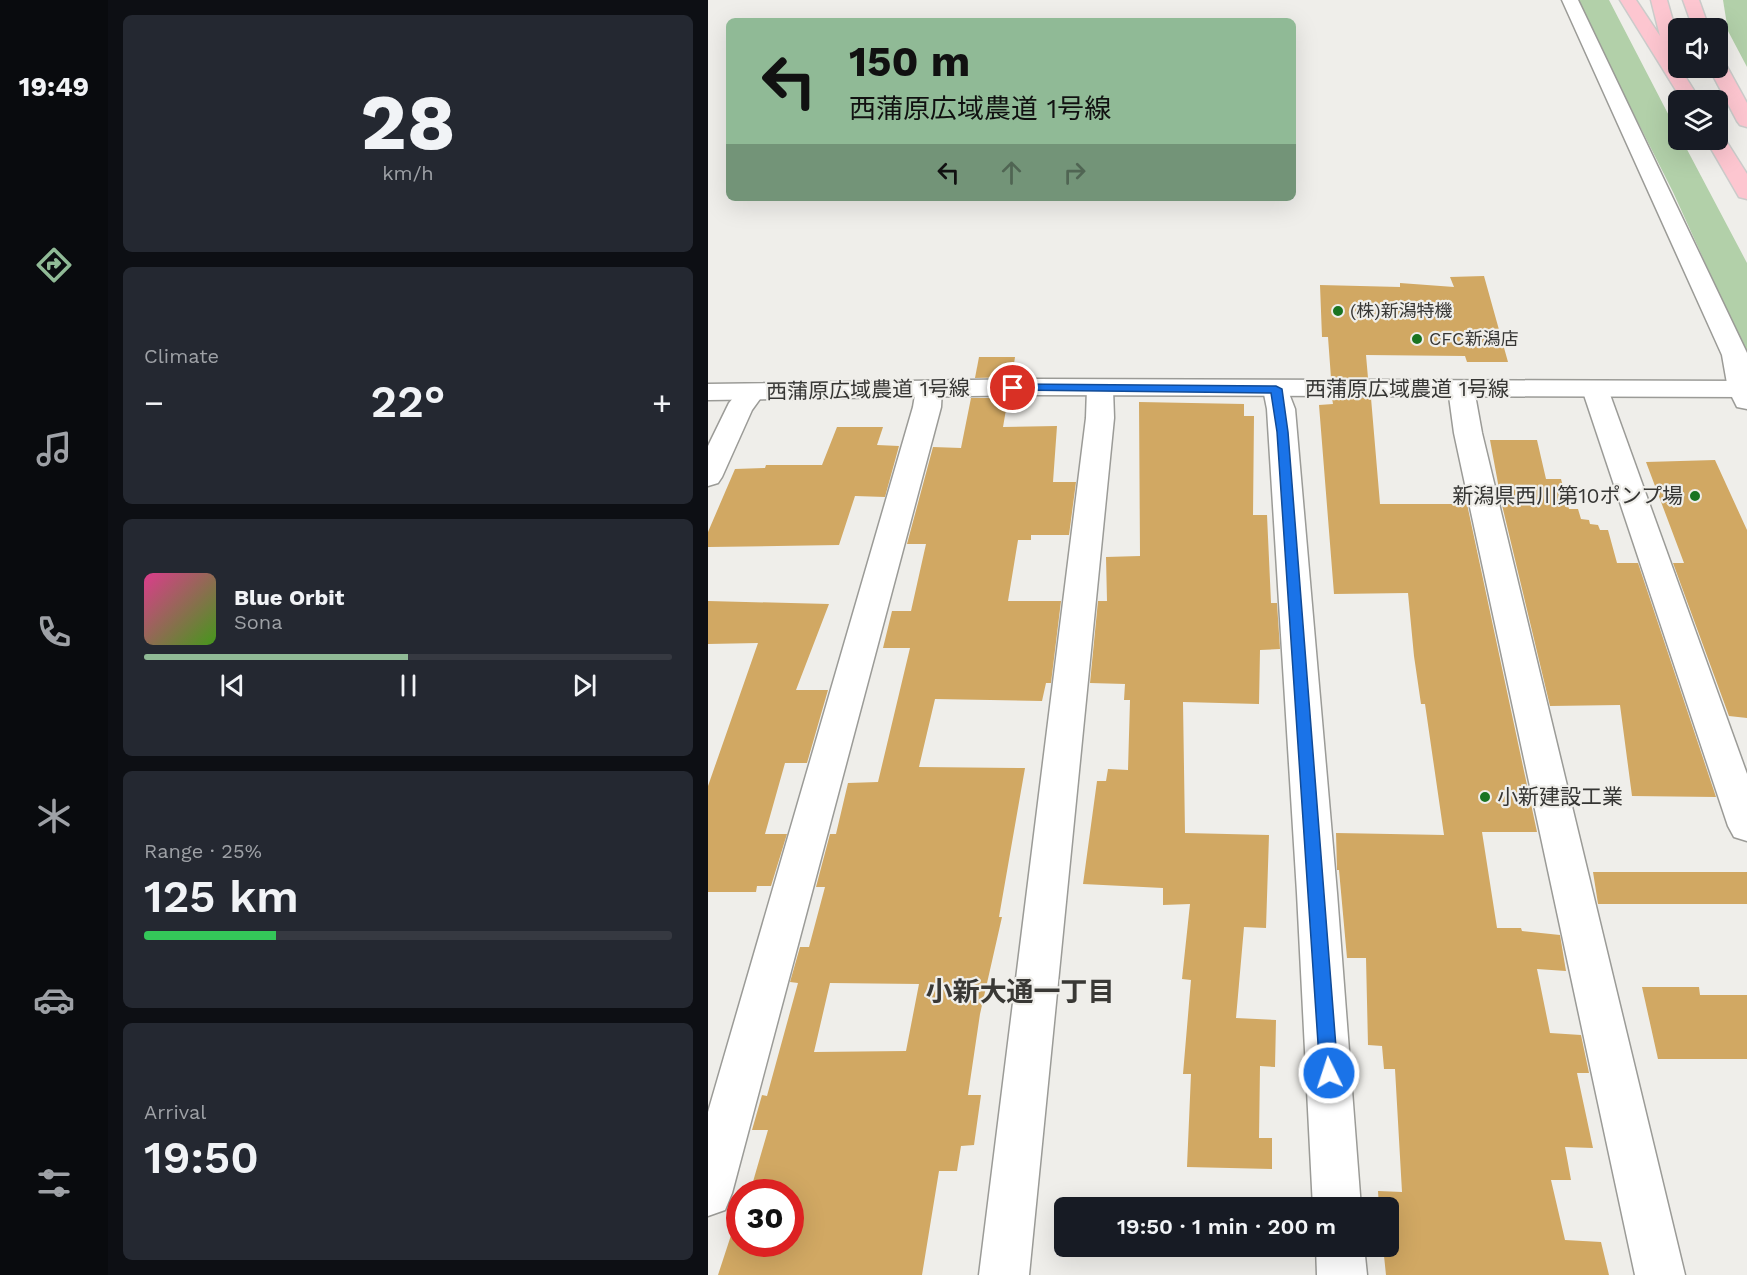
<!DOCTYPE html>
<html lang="en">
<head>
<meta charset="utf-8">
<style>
	:root { --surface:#171b24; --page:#242831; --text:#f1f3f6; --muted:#9ea1a6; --line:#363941; --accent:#90ba96 }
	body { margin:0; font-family:"Work Sans","Noto Sans JP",sans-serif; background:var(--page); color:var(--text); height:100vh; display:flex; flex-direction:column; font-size:22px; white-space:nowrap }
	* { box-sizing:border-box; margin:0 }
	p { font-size:20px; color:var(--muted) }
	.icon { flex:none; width:33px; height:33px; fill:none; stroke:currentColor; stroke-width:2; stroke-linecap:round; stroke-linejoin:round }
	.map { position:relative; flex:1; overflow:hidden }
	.sheet { display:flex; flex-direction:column; gap:15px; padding:15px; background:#0d0f14; width:600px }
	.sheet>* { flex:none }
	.guide { position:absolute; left:18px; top:18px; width:570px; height:183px; border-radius:9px; box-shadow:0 6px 24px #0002; background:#90ba96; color:#111; overflow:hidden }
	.fabs { position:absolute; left:960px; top:18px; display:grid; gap:12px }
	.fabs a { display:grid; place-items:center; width:60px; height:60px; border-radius:9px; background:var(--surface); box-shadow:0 6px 24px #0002; font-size:30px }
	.speed { position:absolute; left:18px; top:1179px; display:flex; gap:12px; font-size:30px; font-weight:700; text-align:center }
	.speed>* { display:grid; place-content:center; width:78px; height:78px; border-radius:50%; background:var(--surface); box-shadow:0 6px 24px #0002; line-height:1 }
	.speed .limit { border:9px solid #d22; background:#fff; color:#111 }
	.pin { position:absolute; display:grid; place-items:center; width:51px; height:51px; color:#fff; margin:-26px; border:3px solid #fff; border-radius:50%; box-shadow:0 2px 6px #0007 }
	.me { position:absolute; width:66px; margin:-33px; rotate:356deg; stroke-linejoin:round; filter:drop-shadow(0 0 4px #0008) }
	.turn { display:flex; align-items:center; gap:21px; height:126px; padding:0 24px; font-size:27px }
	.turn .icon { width:78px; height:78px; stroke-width:2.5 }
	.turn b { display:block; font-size:42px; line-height:51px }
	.lanes { display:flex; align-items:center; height:57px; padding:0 24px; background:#0003; justify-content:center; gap:30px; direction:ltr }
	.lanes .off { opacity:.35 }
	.big { font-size:45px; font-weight:600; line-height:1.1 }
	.sheet .card { flex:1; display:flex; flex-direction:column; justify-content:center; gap:9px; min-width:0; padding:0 21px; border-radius:9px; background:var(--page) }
	.sheet .dial { align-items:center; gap:0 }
	.dial b { font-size:78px; line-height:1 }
	.song { display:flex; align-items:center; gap:18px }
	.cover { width:72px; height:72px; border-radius:9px; background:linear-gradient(135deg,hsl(330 70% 55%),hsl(100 70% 35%)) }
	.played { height:6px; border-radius:3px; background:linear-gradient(90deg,var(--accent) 50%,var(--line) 50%) }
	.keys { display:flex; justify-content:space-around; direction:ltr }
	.heat { display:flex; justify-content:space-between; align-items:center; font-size:33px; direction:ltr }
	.charge { height:9px; border-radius:4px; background:linear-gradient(90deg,#34c759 25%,var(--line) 0) }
	.trip { position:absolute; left:346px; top:1197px; width:345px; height:60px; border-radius:9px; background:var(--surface); box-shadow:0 6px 24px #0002; font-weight:600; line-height:60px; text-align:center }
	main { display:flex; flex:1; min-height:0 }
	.dock { display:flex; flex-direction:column; width:108px; justify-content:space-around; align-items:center; background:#090b0e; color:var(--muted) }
	.dock .icon { width:42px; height:42px }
	.dock .current { color:var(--accent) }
	.dock b { font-size:27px; color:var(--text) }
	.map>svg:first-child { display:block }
	.green { fill:#b2d0a9 }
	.building { fill:#d1a863; fill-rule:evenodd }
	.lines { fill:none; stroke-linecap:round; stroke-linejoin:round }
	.minor-casing { stroke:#9b9b97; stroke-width:3 }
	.tertiary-casing { stroke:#9b9b97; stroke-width:3 }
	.motorway-casing { stroke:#cbcbca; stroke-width:3 }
	.minor { fill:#fff; fill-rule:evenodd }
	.tertiary { fill:#fff; fill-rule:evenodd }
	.motorway { fill:#fdc6d0; fill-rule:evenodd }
	.route { fill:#1a73e8; stroke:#114b97; stroke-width:1.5 }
	.poi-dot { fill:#1a7421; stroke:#efeeea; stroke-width:2 }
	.labels { text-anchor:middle; stroke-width:4.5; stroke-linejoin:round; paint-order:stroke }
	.far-poi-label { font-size:18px; fill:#363634; stroke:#efeeea; text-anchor:start }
	.street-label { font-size:21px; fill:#363634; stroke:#efeeea }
	.poi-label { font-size:21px; fill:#363634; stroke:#efeeea; text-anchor:end }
	.near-neighbourhood-label { font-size:27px; font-weight:bold; fill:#393835; stroke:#efeeea }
</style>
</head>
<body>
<main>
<nav class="dock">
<b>19:49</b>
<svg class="icon current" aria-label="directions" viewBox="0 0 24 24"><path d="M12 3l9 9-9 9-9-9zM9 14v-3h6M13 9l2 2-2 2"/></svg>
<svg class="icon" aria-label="music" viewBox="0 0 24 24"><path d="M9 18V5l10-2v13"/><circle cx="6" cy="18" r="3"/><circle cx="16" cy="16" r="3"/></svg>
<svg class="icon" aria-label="phone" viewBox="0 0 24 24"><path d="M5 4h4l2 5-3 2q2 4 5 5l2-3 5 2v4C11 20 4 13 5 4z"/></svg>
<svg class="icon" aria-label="climate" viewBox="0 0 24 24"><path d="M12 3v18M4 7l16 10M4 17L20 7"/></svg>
<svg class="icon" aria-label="car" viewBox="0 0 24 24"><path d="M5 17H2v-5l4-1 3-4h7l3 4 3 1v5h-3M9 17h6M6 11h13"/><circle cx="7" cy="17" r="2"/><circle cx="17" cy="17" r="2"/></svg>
<svg class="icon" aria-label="filters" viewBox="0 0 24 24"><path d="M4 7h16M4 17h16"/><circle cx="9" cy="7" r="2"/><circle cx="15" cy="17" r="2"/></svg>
</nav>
<section class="sheet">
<div class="card dial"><b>28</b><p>km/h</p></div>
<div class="card"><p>Climate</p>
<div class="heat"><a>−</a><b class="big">22°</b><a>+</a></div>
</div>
<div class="card">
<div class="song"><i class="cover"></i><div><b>Blue Orbit</b><p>Sona</p></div></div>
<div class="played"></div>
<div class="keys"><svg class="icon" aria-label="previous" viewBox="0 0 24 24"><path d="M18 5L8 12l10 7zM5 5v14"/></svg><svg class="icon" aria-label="pause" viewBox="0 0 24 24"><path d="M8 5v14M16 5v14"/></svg><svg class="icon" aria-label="next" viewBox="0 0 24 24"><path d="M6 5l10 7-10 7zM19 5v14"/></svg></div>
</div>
<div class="card"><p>Range · 25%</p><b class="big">125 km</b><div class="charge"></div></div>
<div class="card"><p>Arrival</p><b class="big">19:50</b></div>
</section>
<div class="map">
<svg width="1039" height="1275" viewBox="0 0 1039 1275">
	<rect width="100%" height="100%" fill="#efeeea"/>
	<g class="green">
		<path d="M871,0H901L970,133V140H974L1039,263V355L965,192L893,49Z"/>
		<path d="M1015,0H1039V67L1020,31Z"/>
	</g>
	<g class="building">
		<path d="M776,276L800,362H759L757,356L658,355L660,378H623L620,337H614L612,285L692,287V283L746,287L742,277Z"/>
		<path d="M271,357H307L304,377L267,378Z"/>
		<path d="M263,398H300L295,427L349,426L345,482H368L361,535H323V540H310L300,601H353L343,683H338L334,701L227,699L211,767L317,768L291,917H294L272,1014L260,1095H273L266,1145L253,1146L249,1171H231L214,1275H10L30,1214L32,1244H82V1192H42L60,1130H44L54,1095L59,1096L90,983L82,982L92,947H101L117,887H108L122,834H128L140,783L170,782L202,648H175L184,611H203L218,544H199L225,447L253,448ZM122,983L211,984L198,1051L106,1052Z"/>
		<path d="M624,398H663L672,504H759L829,832H774L789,928H813L814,931L852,935L858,971L829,969L842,1033L873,1035L881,1073H869L885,1148L857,1147L863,1180H843L857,1240L893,1242L901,1275H678L675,1246H681V1208H671L670,1191L694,1192L687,1069H676L674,1046L660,1045L658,958H639L631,870H629L628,833L736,835L717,704H713L706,656L700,593L626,594L611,405L625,404Z"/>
		<path d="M431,402L536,404V416H546L545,515H559L563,603H569L572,649L552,650L551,704L475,702L477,833L561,835L558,928L536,927L528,1018L568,1020L567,1067L552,1066L551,1138H564V1169L479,1167L483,1074H475L483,980L474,979L482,904L455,905V888L375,884L389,781H398L400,769L420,770L422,700H416L417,684L382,683L390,601H399L398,557L432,556Z"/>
		<path d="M129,427H175L169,445L191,446L177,497L147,496L131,545L0,547V532L27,469L57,468L58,465H114Z"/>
		<path d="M782,440H829L838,479H853L861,509H870L873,519L881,520L882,524L890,525L892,530H900L909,563H930L1008,797L924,796L912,705L842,706L794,505Z"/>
		<path d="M1007,460L1039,530V718L1021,716L965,563H976L938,462Z"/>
		<path d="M0,601L121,604L88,690H120L99,763H77L57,834H79L63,886H49L48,892H0V786L50,643L0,644Z"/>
		<path d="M885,872H1039V904H890Z"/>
		<path d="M934,987H991L992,995H1039V1059H950Z"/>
	</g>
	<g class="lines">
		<defs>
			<g id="minor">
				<path d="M854,0H870L1039,353V409L1029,407L1020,389L1014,355Z"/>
				<path d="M392,380L401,382L405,388L406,418L321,1275H271L378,418L379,388L383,382Z"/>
				<path d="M221,381L230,383L234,389L233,407L24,1193L17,1210L0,1216V1112L205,407L208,389L212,383Z"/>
				<path d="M568,381L577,383L587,409L629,893L653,1208H605L589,893L559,409L555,389L559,383Z"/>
				<path d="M753,381L762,383L766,389L774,433L977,1275H927L746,433L740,389L744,383Z"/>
				<path d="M887,381L896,383L900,389L1039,774V841L1026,837L1020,826L874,389L878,383Z"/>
				<path d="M44,384L53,386L57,392L44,410L14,477L10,483L0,486V446L21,403L35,386Z"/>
				<path d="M608,1246H656L659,1275H609Z"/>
			</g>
			<path id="tertiary" d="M326,379L1039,381V397L326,395L0,400V384Z"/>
			<g id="motorway">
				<path d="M912,0H928L952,36L943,0H959L970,39V56L965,57L992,100H974Z"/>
				<path d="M975,0H991L1001,28H985Z"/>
				<path d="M1010,61L1017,63L1039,103V127L1032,125L1029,121L1001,68H1010Z"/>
				<path d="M1010,134L1015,136L1039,174V199L1031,197L998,140H1010Z"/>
			</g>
		</defs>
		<use href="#minor" class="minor-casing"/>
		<use href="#tertiary" class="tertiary-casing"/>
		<use href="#motorway" class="motorway-casing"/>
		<use href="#minor" class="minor"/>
		<use href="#tertiary" class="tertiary"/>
		<use href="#motorway" class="motorway"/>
	</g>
	<path class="route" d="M305,384L568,386L574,389L580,432L630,1073L627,1079L621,1081L614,1079L612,1073L569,432L563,393L301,390L299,388Z"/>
	<g class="poi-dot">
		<circle cx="630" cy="311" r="6"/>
		<circle cx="709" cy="339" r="6"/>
		<circle cx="987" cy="496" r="6"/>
		<circle cx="777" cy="797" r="6"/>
	</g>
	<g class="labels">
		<g class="far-poi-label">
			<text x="642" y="317">(株)新潟特機</text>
			<text x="721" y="345">CFC新潟店</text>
		</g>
		<g class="street-label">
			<text x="699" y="396">西蒲原広域農道 1号線</text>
			<text transform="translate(160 390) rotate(-1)" y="7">西蒲原広域農道 1号線</text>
		</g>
		<g class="poi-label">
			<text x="975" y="503">新潟県西川第10ポンプ場</text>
			<text x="789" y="804" text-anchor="start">小新建設工業</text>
		</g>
		<g class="near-neighbourhood-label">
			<text x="312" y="1001">小新大通一丁目</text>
		</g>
	</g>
</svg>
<div class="fabs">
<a><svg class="icon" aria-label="sound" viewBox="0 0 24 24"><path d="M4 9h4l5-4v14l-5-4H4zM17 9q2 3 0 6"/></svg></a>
<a><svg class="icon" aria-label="layers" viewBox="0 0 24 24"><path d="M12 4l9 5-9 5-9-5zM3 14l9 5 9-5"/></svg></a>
</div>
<div class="speed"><div class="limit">30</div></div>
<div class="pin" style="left:305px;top:388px;background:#d93025"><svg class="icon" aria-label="arrive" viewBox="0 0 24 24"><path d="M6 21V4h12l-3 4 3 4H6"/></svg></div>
<svg class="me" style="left:621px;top:1073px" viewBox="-20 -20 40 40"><circle r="17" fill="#1a73e8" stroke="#fff" stroke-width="3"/><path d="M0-11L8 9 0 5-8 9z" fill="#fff"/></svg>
<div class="trip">19:50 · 1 min · 200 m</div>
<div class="guide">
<div class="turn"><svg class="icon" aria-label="left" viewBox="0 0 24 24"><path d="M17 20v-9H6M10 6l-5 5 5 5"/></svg><div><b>150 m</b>西蒲原広域農道 1号線</div></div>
<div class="lanes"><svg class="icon" aria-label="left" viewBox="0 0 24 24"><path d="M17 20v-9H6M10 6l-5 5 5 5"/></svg><svg class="icon off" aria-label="ahead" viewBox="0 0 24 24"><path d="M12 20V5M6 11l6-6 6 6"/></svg><svg class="icon off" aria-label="right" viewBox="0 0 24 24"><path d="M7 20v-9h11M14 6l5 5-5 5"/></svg></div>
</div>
</div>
</main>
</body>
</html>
